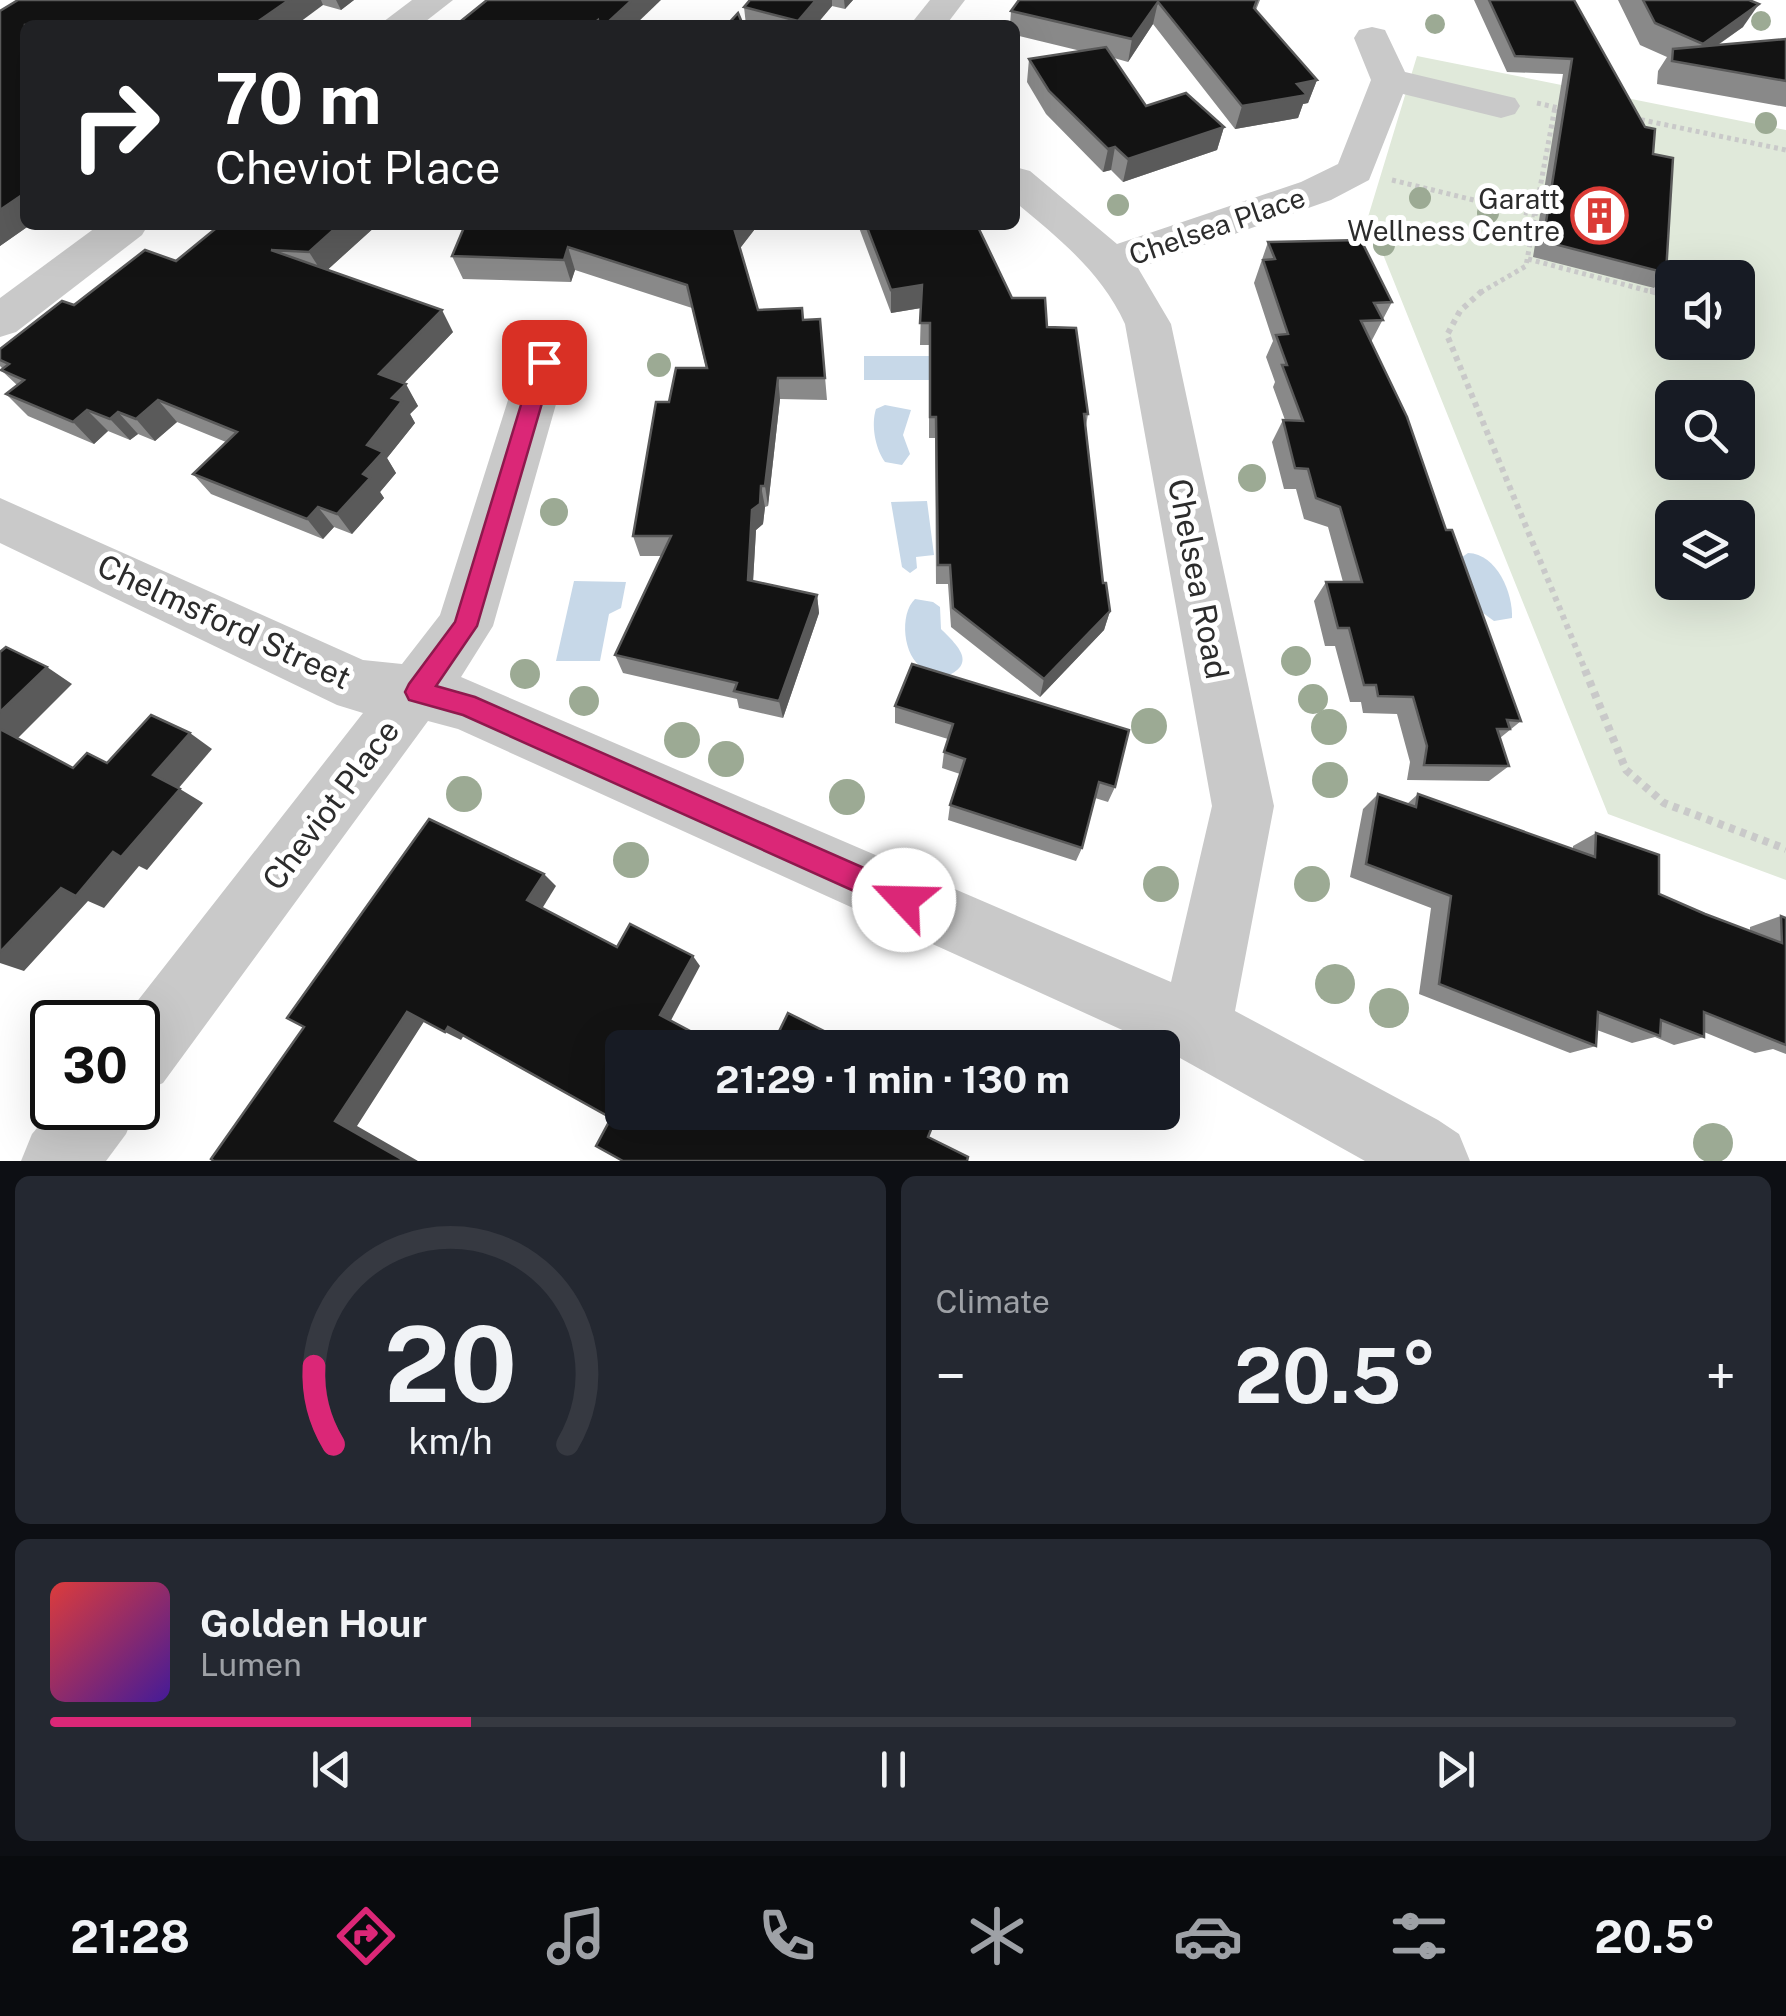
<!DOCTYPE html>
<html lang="en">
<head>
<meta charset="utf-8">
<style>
	:root { --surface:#171b24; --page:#242831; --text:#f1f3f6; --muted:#9ea1a6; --line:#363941; --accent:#db2777 }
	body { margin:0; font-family:"Public Sans",sans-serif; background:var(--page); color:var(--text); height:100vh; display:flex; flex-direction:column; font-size:38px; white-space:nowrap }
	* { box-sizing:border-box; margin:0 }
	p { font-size:32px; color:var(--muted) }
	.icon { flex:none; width:55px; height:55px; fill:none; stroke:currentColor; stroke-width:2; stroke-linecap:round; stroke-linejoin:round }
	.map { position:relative; height:1161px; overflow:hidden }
	.panel { display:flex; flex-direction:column; gap:15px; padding:15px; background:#0d0f14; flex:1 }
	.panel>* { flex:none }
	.guide { position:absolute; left:20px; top:20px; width:1000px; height:210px; border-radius:15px; box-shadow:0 10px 40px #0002; background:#202124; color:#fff; overflow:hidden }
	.buttons { position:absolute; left:1655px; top:260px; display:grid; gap:20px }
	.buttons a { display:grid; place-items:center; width:100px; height:100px; border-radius:15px; background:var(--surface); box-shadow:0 10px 40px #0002; font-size:50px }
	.speed { position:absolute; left:30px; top:1000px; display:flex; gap:20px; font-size:50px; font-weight:700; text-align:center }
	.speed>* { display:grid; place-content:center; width:130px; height:130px; border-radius:50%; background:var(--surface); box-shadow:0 10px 40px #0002; line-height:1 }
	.speed .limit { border:5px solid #111; border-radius:15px; background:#fff; color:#111 }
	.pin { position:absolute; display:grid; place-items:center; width:85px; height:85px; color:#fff; margin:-42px; border-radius:20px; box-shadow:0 5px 15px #0006 }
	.me { position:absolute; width:110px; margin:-55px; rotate:294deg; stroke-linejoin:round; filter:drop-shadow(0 0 8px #0008) }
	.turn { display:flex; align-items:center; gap:35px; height:210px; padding:0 30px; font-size:45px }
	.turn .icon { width:130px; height:130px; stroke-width:2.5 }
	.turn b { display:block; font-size:70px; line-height:85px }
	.big { font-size:75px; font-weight:700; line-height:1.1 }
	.panel .card { flex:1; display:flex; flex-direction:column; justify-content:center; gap:15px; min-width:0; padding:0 35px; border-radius:15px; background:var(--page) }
	.panel .dial { align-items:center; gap:0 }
	.dial svg { height:260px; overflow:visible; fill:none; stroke:var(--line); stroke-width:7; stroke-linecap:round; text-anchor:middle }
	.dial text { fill:var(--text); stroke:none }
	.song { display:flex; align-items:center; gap:30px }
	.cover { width:120px; height:120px; border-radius:15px; background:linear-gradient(135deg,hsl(0 70% 55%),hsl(260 70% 35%)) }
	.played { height:10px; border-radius:5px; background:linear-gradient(90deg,var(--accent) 25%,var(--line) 25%) }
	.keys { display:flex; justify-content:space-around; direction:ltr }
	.heat { display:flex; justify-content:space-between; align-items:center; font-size:55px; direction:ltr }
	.panel .tiles { flex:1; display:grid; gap:15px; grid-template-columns:1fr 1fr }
	.card:last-child { grid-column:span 2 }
	.trip { position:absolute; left:605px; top:1030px; width:575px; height:100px; border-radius:15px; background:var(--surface); box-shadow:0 10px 40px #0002; font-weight:700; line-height:100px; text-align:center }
	.tab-bar { display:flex; height:160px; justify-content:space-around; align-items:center; background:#090b0e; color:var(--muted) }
	.tab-bar .icon { width:70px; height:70px }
	.tab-bar .active { color:var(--accent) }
	.tab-bar b { font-size:45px; color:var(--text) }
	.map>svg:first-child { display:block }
	.green { fill:#e0e9da; fill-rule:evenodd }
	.water { fill:#c7d8e8 }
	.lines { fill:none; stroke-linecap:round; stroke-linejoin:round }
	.path-far2 { stroke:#c9c9c9; stroke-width:5; stroke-dasharray:4 4; stroke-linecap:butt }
	.path-far1 { stroke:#c9c9c9; stroke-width:6; stroke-dasharray:5 5; stroke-linecap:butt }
	.path { stroke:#c9c9c9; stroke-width:8; stroke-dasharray:6 6; stroke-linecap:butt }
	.minor { fill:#c9c9c9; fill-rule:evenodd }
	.tree { fill:#9caa94 }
	.wall { fill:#898989 }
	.shaded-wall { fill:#5a5a5a }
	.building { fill:#131313; stroke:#5a5a5a; stroke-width:2.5 }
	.route { fill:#db2777; stroke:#8e194d; stroke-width:2.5 }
	.labels { text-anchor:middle; stroke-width:10; stroke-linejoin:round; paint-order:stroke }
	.far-poi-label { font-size:28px; fill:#2c2c2c; stroke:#fff; text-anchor:end }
	.far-street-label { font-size:28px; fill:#2c2c2c; stroke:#fff }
	.street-label { font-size:32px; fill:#2c2c2c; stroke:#fff }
</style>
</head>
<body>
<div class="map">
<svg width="1786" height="1161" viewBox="0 0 1786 1161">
	<rect width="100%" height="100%" fill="#fff"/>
	<path class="green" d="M1417,56L1786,130V880L1608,814L1368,217ZM1672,278H1738V342H1672ZM1672,398H1738V462H1672ZM1672,518H1738V582H1672Z"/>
	<g class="water">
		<rect x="864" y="356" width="65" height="24"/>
		<path d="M885,405L911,410L903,435L910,454L902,465L885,462C875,448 871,424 876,409Z"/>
		<path d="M927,501L934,555L916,557L917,568L910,573L902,567L891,502Z"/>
		<path d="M1468,553C1497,554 1513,593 1512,618L1494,621L1483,613L1458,560Z"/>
		<path d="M574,581L626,582L621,608L609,614L600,661H556Z"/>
		<path d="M915,599L933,602L940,607L941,629C956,644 978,663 947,676C940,674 930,672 923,668C903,657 899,614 915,599Z"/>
	</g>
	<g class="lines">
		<g class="path-far2">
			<path d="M1537,103L1563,109"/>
			<path d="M1633,118L1786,150"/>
			<path d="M1392,180L1535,215L1526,266L1478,294"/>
			<path d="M1535,215L1555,107"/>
			<path d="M1528,259L1656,293V281"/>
		</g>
		<g class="path-far1">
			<path d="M1482,291L1460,311L1447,335L1586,672"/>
			<path d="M1650,291H1656"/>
		</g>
		<path class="path" d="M1585,670L1626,770L1664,803L1786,849"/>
		<g class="minor">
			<path d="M412,0H453L421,25H379Z"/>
			<path d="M930,0H965L946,25H910Z"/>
			<path d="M1372,27L1385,30L1405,72L1515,98L1520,106L1515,114L1501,118L1403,94L1369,180L1331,200L1138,268L1171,324L1274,806L1235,1011L1438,1120L1459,1134L1470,1161H1365L1162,1048L458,729L428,721L163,1083L138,1094V1022H121L363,713L337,705L0,543V498L363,660L402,664L440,615L520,362L527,350L544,345L561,350L568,362L493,626L461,677L1171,982L1212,806L1125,324C1101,271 1058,238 1015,202V167L1030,171L1117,244L1301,182L1338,164L1371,80L1354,38L1359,30Z"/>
			<path d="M99,225H148L142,235L16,332L0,337V298Z"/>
			<path d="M54,1108H137L126,1134L106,1161H21L32,1134Z"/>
		</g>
	</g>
	<g class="tree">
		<circle cx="1761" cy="21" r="10"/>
		<circle cx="1435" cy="24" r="10"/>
		<circle cx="1766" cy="123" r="11"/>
		<circle cx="1420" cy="198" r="11"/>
		<circle cx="1118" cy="205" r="11"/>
		<circle cx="1488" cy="213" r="11"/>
		<circle cx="1384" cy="245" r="11"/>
		<circle cx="659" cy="365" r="12"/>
		<circle cx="1252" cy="478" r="14"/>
		<circle cx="554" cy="512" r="14"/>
		<circle cx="1296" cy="661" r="15"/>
		<circle cx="525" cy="674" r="15"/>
		<circle cx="1313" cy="699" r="15"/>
		<circle cx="584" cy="701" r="15"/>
		<circle cx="1149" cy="726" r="18"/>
		<circle cx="1329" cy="727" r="18"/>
		<circle cx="682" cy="740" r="18"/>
		<circle cx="726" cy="759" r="18"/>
		<circle cx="1330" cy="780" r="18"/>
		<circle cx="464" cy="794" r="18"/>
		<circle cx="847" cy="797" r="18"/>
		<circle cx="631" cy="860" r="18"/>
		<circle cx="1161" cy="884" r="18"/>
		<circle cx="1312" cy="884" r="18"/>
		<circle cx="1335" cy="984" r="20"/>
		<circle cx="1389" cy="1008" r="20"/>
		<circle cx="1713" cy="1143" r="20"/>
	</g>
	<g class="wall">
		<path d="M18,0H354L341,10L323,5L25,25V225H30L0,246V11Z"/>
		<path d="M750,0H853L845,9L832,6L816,25H746L744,7Z"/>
		<path d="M1019,0H1260L1256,10L1317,80L1308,103L1303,104L1298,118L1235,129L1153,24L1128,62L1114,58L1146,106L1224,127L1217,150L1123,182L1111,170L1103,172L1046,114L1027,82L1029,59L1081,51L1015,35V25H1010L1011,11Z"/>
		<path d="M1474,0H1574L1653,154L1666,273L1654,288L1533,257L1563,74L1507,72Z"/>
		<path d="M1618,0H1749L1743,27L1718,45L1786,39V107L1657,84L1658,71L1667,57L1640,45Z"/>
		<path d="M220,225H377L327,270L453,332L404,383L418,406L410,414L415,423L387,458L396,473L380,492L384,498L352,534L334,527L323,539L211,494L193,474L226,442L177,422L155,441L138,434L130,440L108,431L94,444L28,416L6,394L17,385L1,370L3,369L0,366V349L74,305L176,261Z"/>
		<path d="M465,225H758L740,248L758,310L803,320L820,319L827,400L780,399L768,506L765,507L763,524L756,530L753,581L817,595L819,613L783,718L739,708L737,699L623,673L615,655L661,556H640L633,536L669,402L706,368L692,308L575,270L571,282L463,279L452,256Z"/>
		<path d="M858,225H977L1012,298L1047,327L1088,414L1086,426L1103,583L1110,611L1104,630L1040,697L951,627L948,584H936L935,438H929V345H920L921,308L891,313Z"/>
		<path d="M1268,242L1392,302L1371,342L1521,721L1500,738L1509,766L1489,781L1407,780L1410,762L1397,714L1363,713L1361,702H1350L1335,646H1325L1314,601L1326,582H1343L1328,527L1304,519L1296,489H1284L1272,442L1283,420H1285L1273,387L1275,382L1266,357L1273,341L1254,283Z"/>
		<path d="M912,664L1115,787L1108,802L1095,798L1082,848L1076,861L948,820L950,805L960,774L942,768L944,752L948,739L895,723V706Z"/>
		<path d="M1378,794L1407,804L1418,794L1573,850V846L1596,833L1659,894L1705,914L1750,931V927L1781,916L1786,918V1054L1773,1049L1755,1053L1704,1032V1037L1674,1045L1655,1037L1632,1043L1597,1030L1596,1046L1570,1053L1419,994L1431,908L1350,877L1363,809Z"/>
	</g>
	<g class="shaded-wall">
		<path d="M289,0H321L323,5L296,25H253Z"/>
		<path d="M336,0H354L341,10Z"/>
		<path d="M632,0H661L635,25H605Z"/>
		<path d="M816,0H832V6L816,25H798V21Z"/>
		<path d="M844,0H853L845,9Z"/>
		<path d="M1158,2L1153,24L1128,62L1132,39Z"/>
		<path d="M1759,4L1743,27L1690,64L1703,44Z"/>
		<path d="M1317,80L1308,103L1303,104L1298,118L1235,129L1242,106L1297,84Z"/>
		<path d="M1224,127L1217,150L1123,182L1128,159Z"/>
		<path d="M1115,147L1111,170L1103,172L1108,149Z"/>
		<path d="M25,193V225H30L0,246V210Z"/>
		<path d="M339,225H377L323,274L309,252Z"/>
		<path d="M737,225H758L738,251L734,228Z"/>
		<path d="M568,247L575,270L571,282L564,260Z"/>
		<path d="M922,285L921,308L891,313V290Z"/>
		<path d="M442,310L453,332L392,396L379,374Z"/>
		<path d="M778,378L780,399L768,506L765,486Z"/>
		<path d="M406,384L418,406L410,414L415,423L387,458L396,473L380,492L384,498L352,534L337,514L363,474L367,445L392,398Z"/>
		<path d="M158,400L177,422L155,441L136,419Z"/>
		<path d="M87,410L108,431L94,444L73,422Z"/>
		<path d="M118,412L138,434L130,440L110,419Z"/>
		<path d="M761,486L765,507L763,524L756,530L752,599L748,580L752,510Z"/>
		<path d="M318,507L334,527L323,539L307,519Z"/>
		<path d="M817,595L819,613L783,718L779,701Z"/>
		<path d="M1110,611L1104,630L1040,697L1044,679Z"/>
		<path d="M47,667L72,684L17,739L0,729V712Z"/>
		<path d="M190,733L212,749L177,790L153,775Z"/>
		<path d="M180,789L203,803L147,870L139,866L104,908L88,901L24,971L0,963V952L61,888Z"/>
		<path d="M544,874L556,886L540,912L527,900Z"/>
		<path d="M693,956L700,966L669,1024L660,1015Z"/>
		<path d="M407,1012L425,1020L357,1126L418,1161H405L335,1121Z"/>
		<path d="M448,1027L464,1035L461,1040L445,1032Z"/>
	</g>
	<g class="building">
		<path d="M18,0H289L253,25H25V193L0,210V11Z"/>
		<path d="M487,0H632L605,25H599L598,20L592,25H456Z"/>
		<path d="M750,0H816L798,21L744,7Z"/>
		<path d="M1019,0H1257L1254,8L1317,80L1297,84L1307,95L1242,106L1158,2L1132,39L1011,11Z"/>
		<path d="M1489,0H1574L1645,127L1655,129L1653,154L1673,158L1666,273L1543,241L1572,59L1515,56Z"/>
		<path d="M1643,0H1749L1759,4L1703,44L1655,23Z"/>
		<path d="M738,13L743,25H727Z"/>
		<path d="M1786,39V81L1672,61L1673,49Z"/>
		<path d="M1106,47L1146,106L1186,93L1224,127L1128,159L1115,147L1108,149L1049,91L1029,59Z"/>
		<path d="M220,225H339L309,252L271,250L442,310L379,374L406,384L392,398L402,401L367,445L383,452L363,474L370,478L337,514L318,507L307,519L193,474L237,432L158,400L136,419L118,412L110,419L87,410L73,422L6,394L24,380L1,370L9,364L0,360V349L62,301L74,305L145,250L176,261Z"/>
		<path d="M465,225H737L734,228L758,310L802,308L803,320L820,319L825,378H778L765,486H761L760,504L752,510L748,580L817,595L779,701L734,691L737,683L615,655L671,536H633L656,402H669L676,368H707L687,285L568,247L564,260L452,256Z"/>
		<path d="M866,225H977L1012,298H1045L1047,327L1076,328L1088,414H1084L1103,583H1106L1110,611L1044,679L953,608L950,565H938L936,417H930V323H920L922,285L891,290Z"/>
		<path d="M1361,240L1392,302L1374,303L1383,320L1361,321L1407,417L1446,530H1452L1521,721L1507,720L1510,729H1497L1509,766L1424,765L1427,746L1413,697L1378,696L1376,685H1364L1349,628H1338L1326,582H1362L1340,507L1316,498L1308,469L1295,468L1283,420L1303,421L1282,365H1287L1276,335L1288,334L1263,260L1275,259L1268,242Z"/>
		<path d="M6,647L47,667L0,712V652Z"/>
		<path d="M912,664L1129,730L1115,787L1099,782L1082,848L950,805L965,759L944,752L953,724L895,706Z"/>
		<path d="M151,715L190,733L153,775L180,789L121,857L113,852L76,896L61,888L0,952V729L73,768L87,753L107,763Z"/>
		<path d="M1378,794L1416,807L1418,794L1595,857L1596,833L1659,855V894L1705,914L1782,943L1781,916L1786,918V1045L1704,1012V1037L1661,1020L1660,1036L1598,1012L1596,1046L1439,984L1451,896L1366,864Z"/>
		<path d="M429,819L544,874L527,900L617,947L630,924L693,956L660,1015L722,1048H622V1112H938L928,1137L968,1157L967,1161H623L596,1146L611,1118L448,1027L445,1032L407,1012L335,1121L405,1161H214L211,1159L304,1027L287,1018Z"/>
		<path d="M788,1013L858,1048H771Z"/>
	</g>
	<path class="route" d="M544,355L554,362L477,626L436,686L475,697L914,890L918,900L914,909L904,913L894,909L463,715L409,700L405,692L409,684L455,622L534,362Z"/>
	<defs>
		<symbol id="building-ring" viewBox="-11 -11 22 22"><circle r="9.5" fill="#fff" stroke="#db3b36" stroke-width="1.5"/><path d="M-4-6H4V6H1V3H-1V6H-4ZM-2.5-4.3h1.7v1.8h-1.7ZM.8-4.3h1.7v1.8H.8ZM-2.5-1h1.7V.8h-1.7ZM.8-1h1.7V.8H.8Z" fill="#db3b36"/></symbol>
	</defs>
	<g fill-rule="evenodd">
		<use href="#building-ring" x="1568" y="184" width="63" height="63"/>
	</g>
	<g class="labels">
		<g class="far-poi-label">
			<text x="1560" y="209">Garatt<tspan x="1560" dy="32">Wellness Centre</tspan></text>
		</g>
		<g class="far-street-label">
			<text transform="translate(1217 226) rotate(-19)" y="10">Chelsea Place</text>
		</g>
		<g class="street-label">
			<text transform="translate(1198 579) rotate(79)" y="11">Chelsea Road</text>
			<text transform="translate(224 622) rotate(25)" y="11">Chelmsford Street</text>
			<text transform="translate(331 805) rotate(-53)" y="11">Cheviot Place</text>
		</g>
	</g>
</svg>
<div class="buttons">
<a><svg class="icon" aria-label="sound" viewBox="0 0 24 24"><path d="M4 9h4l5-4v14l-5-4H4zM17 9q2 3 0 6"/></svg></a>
<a><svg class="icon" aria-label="search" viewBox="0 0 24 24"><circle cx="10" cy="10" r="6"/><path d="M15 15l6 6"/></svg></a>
<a><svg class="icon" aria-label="layers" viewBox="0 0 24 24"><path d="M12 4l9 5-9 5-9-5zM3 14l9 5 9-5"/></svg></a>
</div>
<div class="speed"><div class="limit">30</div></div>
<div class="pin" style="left:544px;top:362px;background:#d93025"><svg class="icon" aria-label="arrive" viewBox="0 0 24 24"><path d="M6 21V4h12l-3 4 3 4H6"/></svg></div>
<svg class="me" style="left:904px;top:900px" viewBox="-20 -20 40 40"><circle r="19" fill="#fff"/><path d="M0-13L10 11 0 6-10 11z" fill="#db2777"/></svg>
<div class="trip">21:29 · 1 min · 130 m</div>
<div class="guide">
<div class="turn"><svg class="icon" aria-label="right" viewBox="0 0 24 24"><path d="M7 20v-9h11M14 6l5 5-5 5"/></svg><div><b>70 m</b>Cheviot Place</div></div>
</div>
</div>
<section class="panel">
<div class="tiles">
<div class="card dial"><svg viewBox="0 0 100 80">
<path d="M14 69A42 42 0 1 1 86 69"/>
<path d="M14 69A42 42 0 0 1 8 45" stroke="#db2777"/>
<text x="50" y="56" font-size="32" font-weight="700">20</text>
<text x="50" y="72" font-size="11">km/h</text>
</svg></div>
<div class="card"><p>Climate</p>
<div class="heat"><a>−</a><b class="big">20.5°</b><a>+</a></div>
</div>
<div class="card">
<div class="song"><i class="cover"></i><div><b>Golden Hour</b><p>Lumen</p></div></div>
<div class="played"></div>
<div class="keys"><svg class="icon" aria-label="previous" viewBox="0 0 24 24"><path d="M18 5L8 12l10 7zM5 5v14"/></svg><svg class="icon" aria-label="pause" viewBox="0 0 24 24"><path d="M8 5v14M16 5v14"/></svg><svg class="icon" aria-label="next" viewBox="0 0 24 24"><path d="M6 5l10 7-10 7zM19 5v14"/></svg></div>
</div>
</div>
</section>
<nav class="tab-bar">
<b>21:28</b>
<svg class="icon active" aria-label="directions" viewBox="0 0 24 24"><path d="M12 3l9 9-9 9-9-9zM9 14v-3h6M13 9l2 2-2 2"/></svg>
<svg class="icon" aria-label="music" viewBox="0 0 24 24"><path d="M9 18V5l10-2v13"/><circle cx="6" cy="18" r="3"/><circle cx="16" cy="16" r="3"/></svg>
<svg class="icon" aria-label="phone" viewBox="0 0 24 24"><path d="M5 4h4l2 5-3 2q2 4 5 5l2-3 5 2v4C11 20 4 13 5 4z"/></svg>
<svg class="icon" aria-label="climate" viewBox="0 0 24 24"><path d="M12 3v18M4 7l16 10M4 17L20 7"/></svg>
<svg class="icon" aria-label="car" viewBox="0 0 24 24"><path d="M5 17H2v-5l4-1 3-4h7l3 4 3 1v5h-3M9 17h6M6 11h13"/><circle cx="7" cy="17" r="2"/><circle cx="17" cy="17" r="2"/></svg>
<svg class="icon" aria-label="filters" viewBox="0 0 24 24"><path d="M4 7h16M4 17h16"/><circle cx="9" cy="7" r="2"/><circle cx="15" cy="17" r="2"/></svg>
<b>20.5°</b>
</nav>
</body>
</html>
